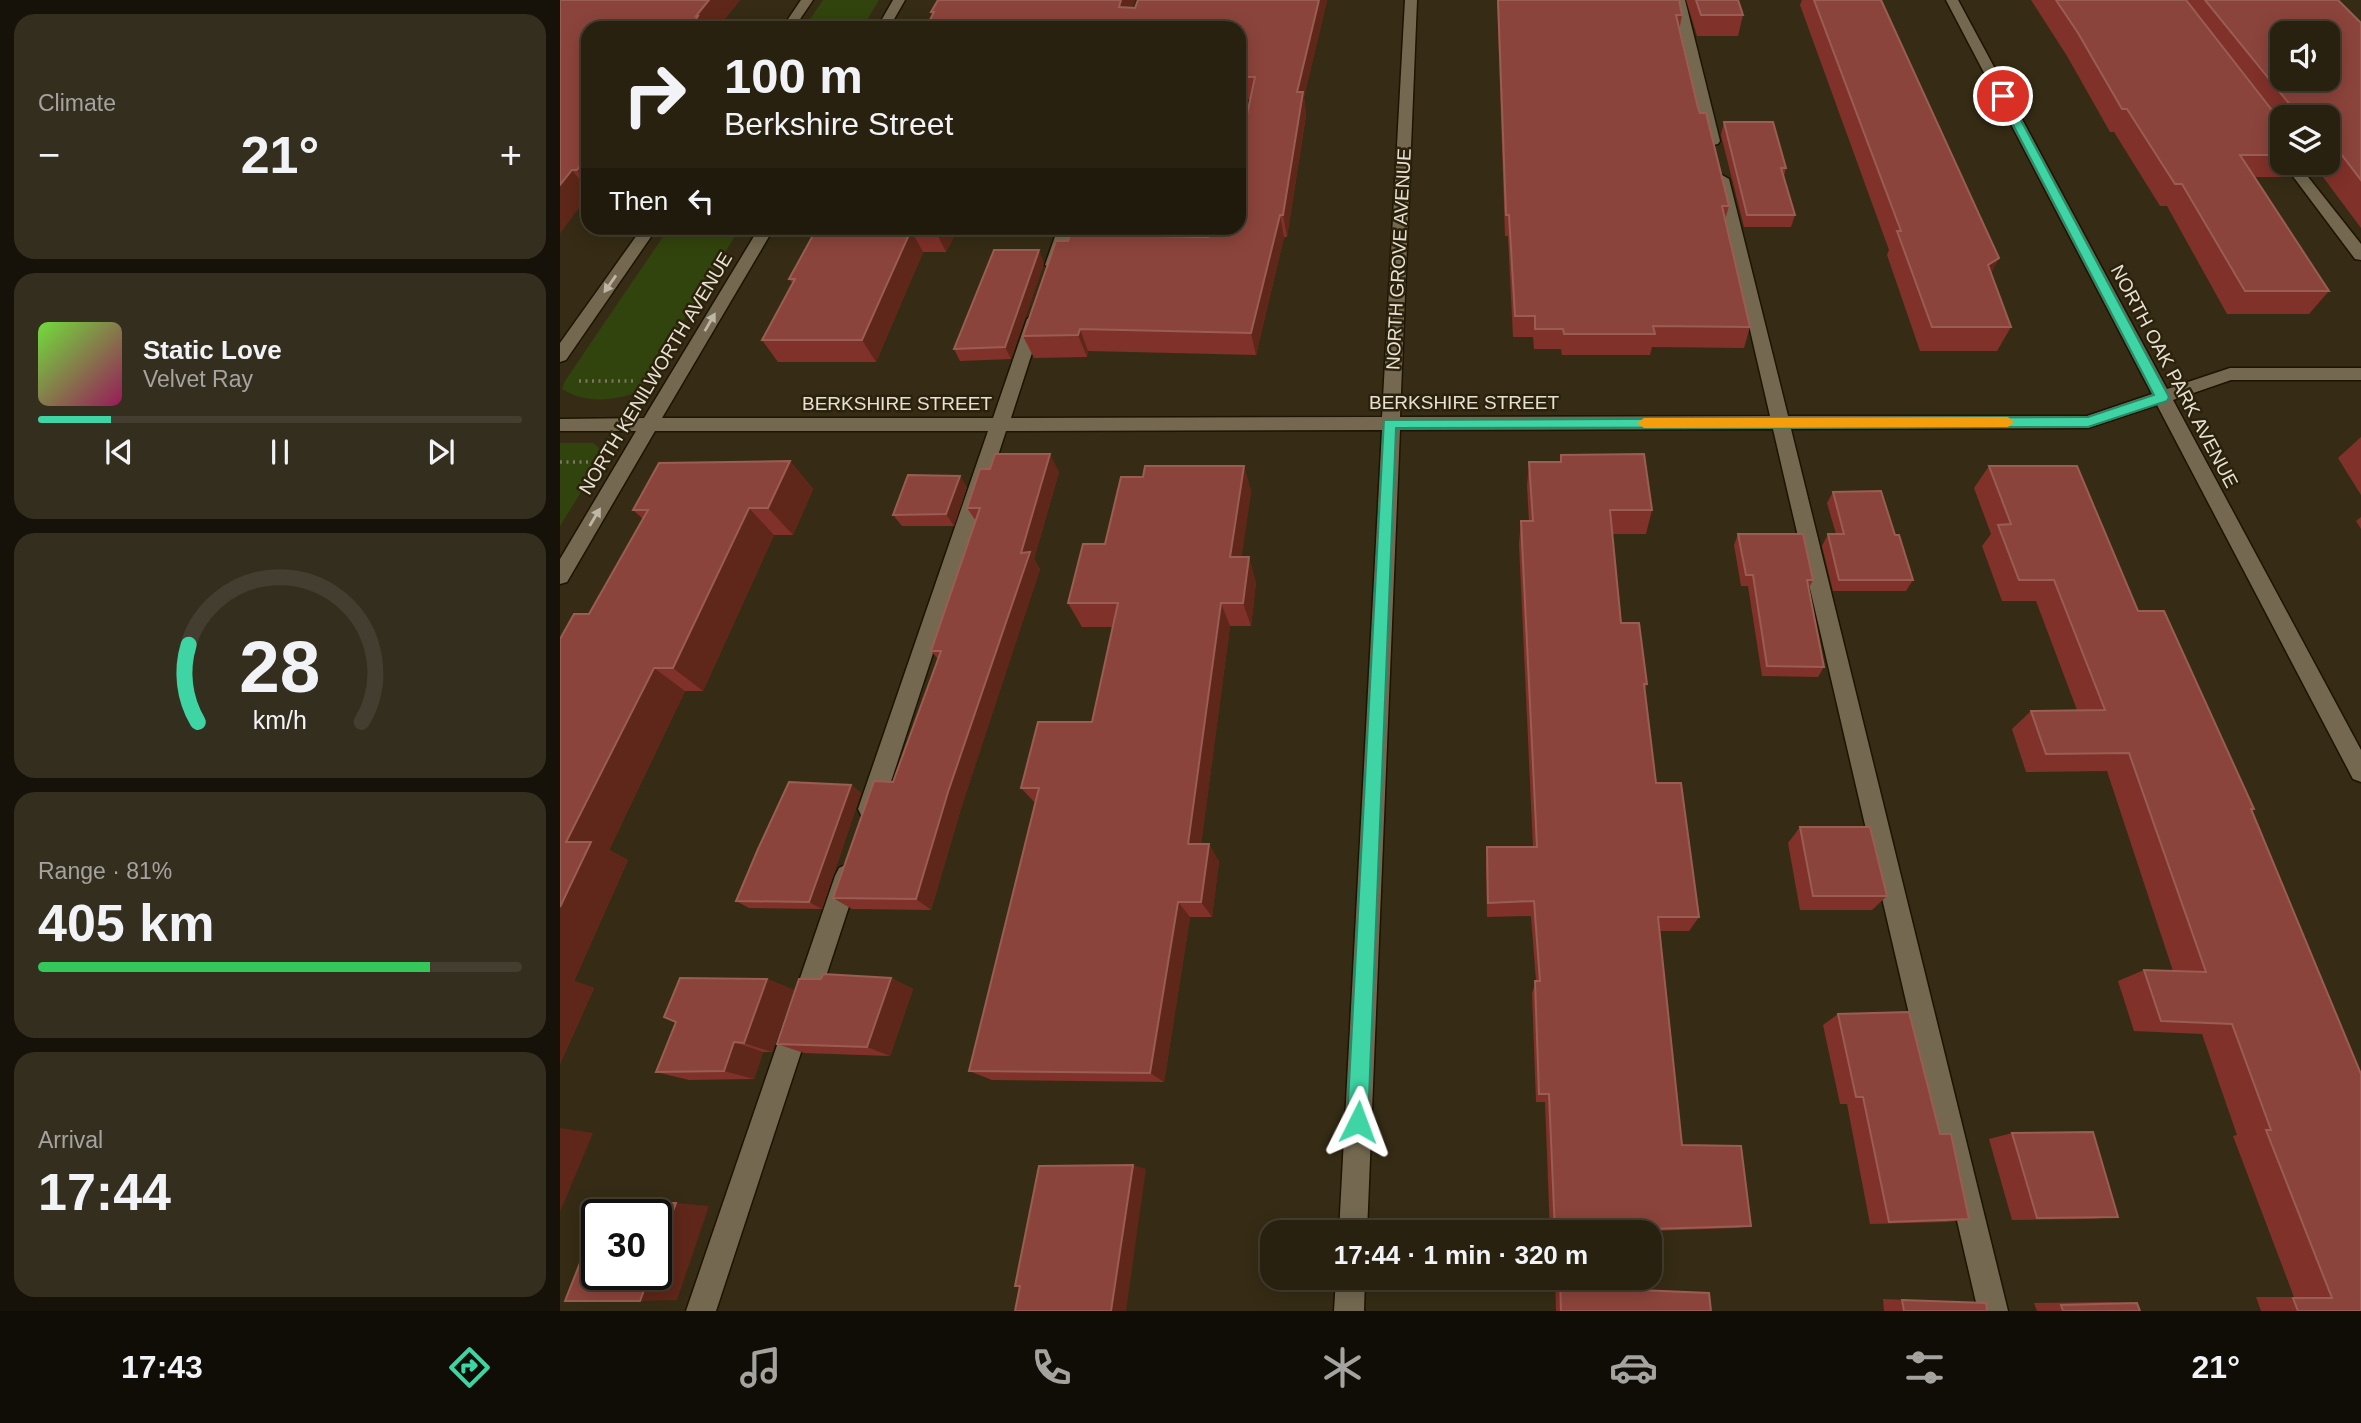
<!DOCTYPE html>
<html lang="en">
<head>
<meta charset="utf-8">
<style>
	:root { --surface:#282110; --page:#342e1e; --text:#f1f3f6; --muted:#a5a39f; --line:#443e30; --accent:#3ed4a3 }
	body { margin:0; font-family:Helvetica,sans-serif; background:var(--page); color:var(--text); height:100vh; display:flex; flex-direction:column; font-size:26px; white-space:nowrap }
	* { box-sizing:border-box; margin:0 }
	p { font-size:23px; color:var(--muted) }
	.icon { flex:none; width:38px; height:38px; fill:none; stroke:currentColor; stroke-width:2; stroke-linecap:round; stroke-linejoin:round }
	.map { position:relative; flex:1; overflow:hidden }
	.sheet { display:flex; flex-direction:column; gap:14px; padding:14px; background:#161209; width:560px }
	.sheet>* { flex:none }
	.hud { position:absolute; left:21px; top:21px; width:665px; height:214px; border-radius:21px; box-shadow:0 4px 18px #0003,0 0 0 2px var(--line); background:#282110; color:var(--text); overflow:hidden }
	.tools { position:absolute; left:1710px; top:21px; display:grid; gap:14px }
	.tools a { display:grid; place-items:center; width:70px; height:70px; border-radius:14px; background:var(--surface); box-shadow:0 4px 18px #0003,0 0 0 2px var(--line); font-size:35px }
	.speed { position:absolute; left:21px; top:1199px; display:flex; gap:14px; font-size:35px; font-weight:700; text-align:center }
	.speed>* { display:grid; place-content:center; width:91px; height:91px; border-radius:50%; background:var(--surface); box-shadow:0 4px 18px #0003,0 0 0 2px var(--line); line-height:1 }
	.speed .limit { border:4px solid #111; border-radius:10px; background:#fff; color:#111 }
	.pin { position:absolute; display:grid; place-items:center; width:60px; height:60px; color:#fff; margin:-30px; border:4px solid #fff; border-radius:50%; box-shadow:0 2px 7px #0007 }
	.me { position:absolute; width:77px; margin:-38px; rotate:3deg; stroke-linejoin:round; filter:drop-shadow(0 0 5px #0008) }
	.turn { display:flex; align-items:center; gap:24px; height:147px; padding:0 28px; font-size:32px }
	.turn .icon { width:91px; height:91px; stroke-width:2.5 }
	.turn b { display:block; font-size:49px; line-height:60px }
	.then { display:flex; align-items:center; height:66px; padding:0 28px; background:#0003; gap:14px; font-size:26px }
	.big { font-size:52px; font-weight:700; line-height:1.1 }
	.sheet .widget { flex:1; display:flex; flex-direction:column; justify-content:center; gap:10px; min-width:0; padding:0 24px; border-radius:21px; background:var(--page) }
	.sheet .dial { align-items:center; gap:0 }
	.dial svg { height:182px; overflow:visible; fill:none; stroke:var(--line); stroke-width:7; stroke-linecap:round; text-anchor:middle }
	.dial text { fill:var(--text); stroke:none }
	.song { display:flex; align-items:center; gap:21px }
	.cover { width:84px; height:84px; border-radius:10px; background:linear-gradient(135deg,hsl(100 70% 55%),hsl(330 70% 35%)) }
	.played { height:7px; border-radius:4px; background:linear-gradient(90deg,var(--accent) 15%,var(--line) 15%) }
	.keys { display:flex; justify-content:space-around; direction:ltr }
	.heat { display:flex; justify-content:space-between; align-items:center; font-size:38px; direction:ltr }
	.charge { height:10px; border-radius:5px; background:linear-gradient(90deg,#34c759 81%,var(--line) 0) }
	.trip { position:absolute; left:700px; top:1220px; width:402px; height:70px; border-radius:21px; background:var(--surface); box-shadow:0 4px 18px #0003,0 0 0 2px var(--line); font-weight:700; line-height:70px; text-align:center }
	.dock { display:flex; height:112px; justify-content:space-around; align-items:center; background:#100d06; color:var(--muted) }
	.dock .icon { width:49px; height:49px }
	.dock .on { color:var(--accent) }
	.dock b { font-size:32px; color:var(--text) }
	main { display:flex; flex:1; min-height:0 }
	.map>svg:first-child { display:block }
	.green { fill:#32440d }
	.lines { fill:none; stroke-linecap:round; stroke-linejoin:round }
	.minor-casing { stroke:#1d1401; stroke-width:3 }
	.path { stroke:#7c7461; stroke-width:3.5; stroke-dasharray:2 4.5; stroke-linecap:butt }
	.minor { fill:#746950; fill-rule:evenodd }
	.wall { fill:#803129; fill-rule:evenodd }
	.shaded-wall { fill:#5e2719 }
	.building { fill:#8b443b; stroke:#995d53; stroke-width:2; fill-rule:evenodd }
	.oneway { fill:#bfb7a6 }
	.route { fill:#3ed4a3; stroke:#288a6a; stroke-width:2 }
	.slow { fill:#f59e0b }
	.labels { text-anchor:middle; stroke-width:5; stroke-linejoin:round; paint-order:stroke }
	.street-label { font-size:19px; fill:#e7e1d4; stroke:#2c220c }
</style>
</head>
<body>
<main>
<section class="sheet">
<div class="widget"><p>Climate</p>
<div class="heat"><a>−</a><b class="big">21°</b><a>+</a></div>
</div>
<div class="widget">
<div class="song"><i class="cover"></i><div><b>Static Love</b><p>Velvet Ray</p></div></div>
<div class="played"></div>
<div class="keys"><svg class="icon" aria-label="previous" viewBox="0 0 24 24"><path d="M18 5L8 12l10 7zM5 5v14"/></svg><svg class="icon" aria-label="pause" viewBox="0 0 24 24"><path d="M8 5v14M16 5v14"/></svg><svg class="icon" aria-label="next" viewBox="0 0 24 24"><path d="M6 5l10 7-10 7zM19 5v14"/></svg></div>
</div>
<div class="widget dial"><svg viewBox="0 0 100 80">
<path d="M14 69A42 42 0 1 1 86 69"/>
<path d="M14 69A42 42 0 0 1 10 35" stroke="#3ed4a3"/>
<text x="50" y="56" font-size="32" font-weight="700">28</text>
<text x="50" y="72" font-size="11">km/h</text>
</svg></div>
<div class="widget"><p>Range · 81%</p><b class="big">405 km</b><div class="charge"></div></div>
<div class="widget"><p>Arrival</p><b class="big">17:44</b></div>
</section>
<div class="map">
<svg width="1801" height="1311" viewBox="0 0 1801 1311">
	<rect width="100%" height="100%" fill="#362c15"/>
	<g class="green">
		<path d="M263,0H319L302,28H244Z"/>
		<path d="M109,228H180L80,391C55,401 26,404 2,389L5,381Z"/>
		<path d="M0,443H33L45,453L0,526Z"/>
	</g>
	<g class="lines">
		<defs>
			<g id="minor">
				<path d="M241,0H253L234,28H222Z"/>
				<path d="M333,0H345L329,28H317Z"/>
				<path d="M845,0H857L840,417L1210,416L1155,179L1162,175L1169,179L1228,416H1527L1592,394L1386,0H1398L1607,389L1670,368H1801V380H1671L1613,400L1801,750V782L1793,779L1597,405L1528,428L1231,429L1448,1311H1418L1213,429L840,430L807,1232H779L822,430L446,431L322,809L318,817L310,820L302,817L298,809L428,431H95L7,582L0,584V559L76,431H0V419L84,418L199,228H214L102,418H433L467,319L475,313L483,319L451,418L822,417Z"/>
				<path d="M1113,0H1125L1160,141L1158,144L1153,145L1146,141Z"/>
				<path d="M1723,163H1737L1801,244V260L1795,259Z"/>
				<path d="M82,228H97L6,360L0,362V343Z"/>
				<path d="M498,228H514L501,265L493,270L485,265Z"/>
				<path d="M287,864L295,868L299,876L156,1311H126L275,876L279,868Z"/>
				<path d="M776,1278H805L804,1311H774Z"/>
			</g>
		</defs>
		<use href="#minor" class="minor-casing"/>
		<g class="path">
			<path d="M19,381H77"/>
			<path d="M0,462H28"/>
		</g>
		<use href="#minor" class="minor"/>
	</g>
	<g class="wall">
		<path d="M0,0H180L157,28H28V195L0,233Z"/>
		<path d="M378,0H575L572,8H575L578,0H767L744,97L746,115L727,237H724L696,355L528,351L527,357L474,358L463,336L508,241L565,235L648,237L679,228L690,99H680L679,96V28L372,15L371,12Z"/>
		<path d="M937,0H1119L1122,15L1119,31L1138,108L1169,206L1165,220L1190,327L1184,348L1092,347L1090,355H1002L1001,349H974L973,337H953L948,236H945Z"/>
		<path d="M1126,0H1178L1183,15L1178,36H1137Z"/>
		<path d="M1242,0H1321L1439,258L1431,273L1451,327L1437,351H1360L1327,255L1329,250L1240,5Z"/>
		<path d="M1471,0H1778L1801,23V228L1763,177H1752L1740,164L1730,177H1695L1769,291L1749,314H1667L1607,206H1600L1554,132H1550L1507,56ZM1722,117H1768V163H1722Z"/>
		<path d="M1164,122L1226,168L1224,176L1235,215L1231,227H1184L1161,135Z"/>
		<path d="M257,228H398L386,252H363L316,362H218L202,340L233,284L229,279Z"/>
		<path d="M484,263L451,359L400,361L394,349Z"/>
		<path d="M1801,437V495L1778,458Z"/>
		<path d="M1001,455L1092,510L1086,534H1052L1061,623L1087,684L1084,691L1096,783L1139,917L1129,931H1100L1122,1145L1191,1226L1177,1228L1061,1232H990L985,1102H976L972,993L976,981L971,916L927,917L926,864L927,847H973L959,544L961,521H969L967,486L969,462H1000Z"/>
		<path d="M230,461L253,489L233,535H214L143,691H125L49,850L68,860L14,981L34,988L0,1064V639L29,614L83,519L73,510Z"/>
		<path d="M684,466L691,492L681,557L696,582L691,626H670L641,844L659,861L652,917H630L604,1082L432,1080L409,1071L475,803L461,788L532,722L553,627H522L508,603L545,544L583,477Z"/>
		<path d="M1429,466L1578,611L1694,809L1691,811L1801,1311H1701L1696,1297H1734L1673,1136L1677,1135L1642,1034L1574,1031L1558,981L1584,970L1613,971L1547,771L1466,772L1452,729L1471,711L1517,710L1476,601H1442L1422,546L1431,534L1414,488Z"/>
		<path d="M499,472L474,559L480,569L402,805L371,910L292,909L273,898L333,782L378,659L371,651L416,521L407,508Z"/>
		<path d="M407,487L394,526H342L333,515Z"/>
		<path d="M1273,492L1335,535L1353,580L1346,591H1273L1262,546L1268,534H1276L1267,503Z"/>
		<path d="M1801,517V529L1796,521Z"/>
		<path d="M1178,534L1253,580L1249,588L1264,667L1258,677L1202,676L1188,586H1181L1174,545Z"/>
		<path d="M291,785L301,793L262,909L189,908L176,901Z"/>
		<path d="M1240,827L1327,896L1312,910H1240L1228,843Z"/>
		<path d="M331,978L353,989L330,1056L244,1053L217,1044Z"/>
		<path d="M207,979L234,990L212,1052H203L194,1079L129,1080L96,1072Z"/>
		<path d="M1278,1014L1380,1134L1409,1219L1387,1222L1310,1224L1287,1104H1280L1263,1025Z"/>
		<path d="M1452,1133L1558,1217L1530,1219L1452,1220L1429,1139Z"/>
		<path d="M995,1278H1056V1289L1151,1311H996Z"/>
		<path d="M1323,1299L1426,1303L1427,1311H1324Z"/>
		<path d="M1547,1302L1577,1303L1580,1311H1477L1474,1303Z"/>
	</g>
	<g class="shaded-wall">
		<path d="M149,0H180L157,28H130L136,16Z"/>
		<path d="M561,0H575L565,28L559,7Z"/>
		<path d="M759,0H767L744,97L746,115L727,237L723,215L737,92Z"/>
		<path d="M28,155V184L17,170Z"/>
		<path d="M12,170L28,190V195L0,233V185Z"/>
		<path d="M720,215L724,237L696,355L691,333Z"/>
		<path d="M376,228H398L386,252L375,230Z"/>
		<path d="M553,228H567L558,258L551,235Z"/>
		<path d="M351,230L363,252L316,362L302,340Z"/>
		<path d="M479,250L484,263L451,359L445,347Z"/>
		<path d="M1439,258L1426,282L1428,265Z"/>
		<path d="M520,329L528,351L527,357L518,335Z"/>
		<path d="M490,454L499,472L474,559L480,569L402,805L371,910L356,899L461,553Z"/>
		<path d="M230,461L253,489L233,535L208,508Z"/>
		<path d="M684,466L691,492L678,582L670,557Z"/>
		<path d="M400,476L407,487L394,526L386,514Z"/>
		<path d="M189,508L214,535L143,691L113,668Z"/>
		<path d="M689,557L696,582L691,626L683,603Z"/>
		<path d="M661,603L670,626L639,861L628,844Z"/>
		<path d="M94,668L125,691L49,850L68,860L14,981L34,988L0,1064V907L6,842Z"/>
		<path d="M291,785L301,793L262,909L249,902Z"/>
		<path d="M649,844L659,861L652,917L641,902Z"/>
		<path d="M618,902L630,917L604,1082L590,1073Z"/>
		<path d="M331,978L353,989L330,1056L307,1047Z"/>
		<path d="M207,979L234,990L212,1052L184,1043Z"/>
		<path d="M174,1042L203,1052L194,1079L164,1071Z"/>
		<path d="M0,1128L33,1133L0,1212Z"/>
		<path d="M573,1165L586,1169L566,1311H551Z"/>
		<path d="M116,1203L149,1206L117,1300L80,1301L90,1274H96V1256Z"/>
	</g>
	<g class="building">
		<path d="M0,0H149L136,16H138L130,28H28V155L17,170H12L0,185Z"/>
		<path d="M378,0H561L559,7L575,8L578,0H759L737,92H743L723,215H720L691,333L520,329L518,335L463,336L496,241H508L512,228H553L551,235L648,237L650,228H679V152L695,77H679V57L682,41H679V28H366L374,12H371Z"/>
		<path d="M938,0H1119L1122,15H1116L1138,108L1140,113H1146L1169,206H1162L1190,327L1093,326L1095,334H1004L1003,329H975V316H955L949,215H946Z"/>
		<path d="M1136,0H1178L1183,15H1141Z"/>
		<path d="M1254,0H1321L1439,258L1428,265L1451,327H1372L1337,231H1341Z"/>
		<path d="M1496,0H1626L1722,123V155H1680L1769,291H1685L1622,184H1615L1567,109H1562L1518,33Z"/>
		<path d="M1645,0H1778L1801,23V180L1781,154H1769L1768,152V117H1740ZM1722,33H1768V79H1722Z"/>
		<path d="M1164,122H1213L1226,168H1221L1235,215H1187Z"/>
		<path d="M257,228H376L375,230H351L302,340H202L235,279H229Z"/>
		<path d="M434,250H479L445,347L394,349Z"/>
		<path d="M435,454H490L461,553L470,552L388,792L356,899L273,898L314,781L333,782L381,651H371L420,508H407L420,469H430Z"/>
		<path d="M1084,454L1092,510H1050L1061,623H1079L1087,684H1084L1096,783H1121L1139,917H1098L1122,1145L1181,1146L1191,1226L1056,1230V1232H995L989,1094H979L975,981H980L974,901L928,903L927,847H977L961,521H973L969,462H1001V455Z"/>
		<path d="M230,461L208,508H189L113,668H94L6,842H31L0,907V639L14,614H29L88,510H73L99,463Z"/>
		<path d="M585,466H684L670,557H689L683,603H661L628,844H649L641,902H618L590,1073L409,1071L479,788H461L478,722H532L558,603H508L523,544H545L561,477H583Z"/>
		<path d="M1429,466H1517L1578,611H1604L1694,809H1691L1801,1074V1311H1738L1733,1298H1772L1706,1130H1711L1672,1024L1601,1021L1584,970L1646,972L1569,753L1486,754L1471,711L1545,710L1494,580H1459L1438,525L1451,524Z"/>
		<path d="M348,475L400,476L386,514L333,515Z"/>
		<path d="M1321,491L1335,535H1339L1353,580H1279L1268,534H1284L1273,492Z"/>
		<path d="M1178,534H1243L1253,580H1247L1264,667L1207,666L1193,575H1186Z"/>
		<path d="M229,782L291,785L249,902L176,901L198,849Z"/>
		<path d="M1240,827H1310L1327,896H1253Z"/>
		<path d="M263,974L331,978L307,1047L217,1044L239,979H261Z"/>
		<path d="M120,978L207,979L184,1043L174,1042L164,1071L96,1072L116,1022L104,1017Z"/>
		<path d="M1349,1012L1380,1134H1391L1409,1219L1329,1222L1303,1097H1296L1278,1014Z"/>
		<path d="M1533,1132L1558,1217L1477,1218L1452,1133Z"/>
		<path d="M573,1165L551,1311H455L460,1286H455L479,1166Z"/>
		<path d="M44,1203H116L96,1256V1214H39Z"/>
		<path d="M37,1220V1274H90L80,1301H5Z"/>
		<path d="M1000,1278H1056V1289L1149,1293L1151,1311H1001Z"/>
		<path d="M1342,1300L1426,1303L1427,1311H1344Z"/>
		<path d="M1577,1303L1580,1311H1503L1501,1305Z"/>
	</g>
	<defs><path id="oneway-solid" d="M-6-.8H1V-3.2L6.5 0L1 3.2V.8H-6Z" transform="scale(1.75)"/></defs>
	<g class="oneway">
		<use href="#oneway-solid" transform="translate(50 284) rotate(125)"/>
		<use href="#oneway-solid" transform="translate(150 322) rotate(-60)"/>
		<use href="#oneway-solid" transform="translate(35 517) rotate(-59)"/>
	</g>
	<path class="route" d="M1443,93L1448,96L1609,397L1607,401L1528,427L836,428L808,1122L805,1129L798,1132L790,1129L787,1122L824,420L1528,417L1594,395L1438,96Z"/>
	<path class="slow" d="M1448,417L1454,422L1448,427L1084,428L1077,423L1084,418Z"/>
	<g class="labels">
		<g class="street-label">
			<text transform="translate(838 259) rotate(-87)" y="7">NORTH GROVE AVENUE</text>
			<text transform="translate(95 373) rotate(-59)" y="7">NORTH KENILWORTH AVENUE</text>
			<text transform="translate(1615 376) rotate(62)" y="7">NORTH OAK PARK AVENUE</text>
			<text x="904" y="409">BERKSHIRE STREET</text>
			<text x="337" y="410">BERKSHIRE STREET</text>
		</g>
	</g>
</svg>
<div class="tools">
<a><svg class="icon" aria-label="sound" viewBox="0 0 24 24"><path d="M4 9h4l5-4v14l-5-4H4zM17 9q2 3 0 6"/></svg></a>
<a><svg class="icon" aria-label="layers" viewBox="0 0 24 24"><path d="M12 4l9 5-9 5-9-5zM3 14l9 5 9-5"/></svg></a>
</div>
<div class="speed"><div class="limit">30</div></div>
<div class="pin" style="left:1443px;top:96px;background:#d93025"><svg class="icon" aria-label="arrive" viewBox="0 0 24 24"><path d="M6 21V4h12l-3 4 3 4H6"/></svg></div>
<svg class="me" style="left:798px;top:1122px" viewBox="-20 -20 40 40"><path d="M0-17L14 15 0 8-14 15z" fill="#3ed4a3" stroke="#fff" stroke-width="4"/></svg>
<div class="trip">17:44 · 1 min · 320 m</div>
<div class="hud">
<div class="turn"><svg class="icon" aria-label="right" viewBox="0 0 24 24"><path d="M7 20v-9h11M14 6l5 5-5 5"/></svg><div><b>100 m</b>Berkshire Street</div></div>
<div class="then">Then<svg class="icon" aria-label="left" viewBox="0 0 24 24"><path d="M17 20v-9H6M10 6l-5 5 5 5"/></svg></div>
</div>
</div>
</main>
<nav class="dock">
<b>17:43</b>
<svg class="icon on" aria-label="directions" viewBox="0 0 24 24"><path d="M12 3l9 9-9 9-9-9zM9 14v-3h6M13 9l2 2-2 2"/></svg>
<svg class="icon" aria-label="music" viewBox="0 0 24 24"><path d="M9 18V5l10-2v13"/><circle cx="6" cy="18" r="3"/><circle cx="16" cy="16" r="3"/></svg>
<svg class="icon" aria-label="phone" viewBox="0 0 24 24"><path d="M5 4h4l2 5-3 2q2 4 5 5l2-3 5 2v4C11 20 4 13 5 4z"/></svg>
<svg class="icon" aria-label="climate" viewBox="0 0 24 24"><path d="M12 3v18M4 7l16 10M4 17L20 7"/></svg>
<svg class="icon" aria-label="car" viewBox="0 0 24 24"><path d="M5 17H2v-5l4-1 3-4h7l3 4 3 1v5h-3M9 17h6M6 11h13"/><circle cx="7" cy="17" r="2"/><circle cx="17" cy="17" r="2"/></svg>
<svg class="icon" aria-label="filters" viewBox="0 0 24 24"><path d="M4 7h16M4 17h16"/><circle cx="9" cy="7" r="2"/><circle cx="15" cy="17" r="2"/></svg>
<b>21°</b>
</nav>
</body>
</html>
